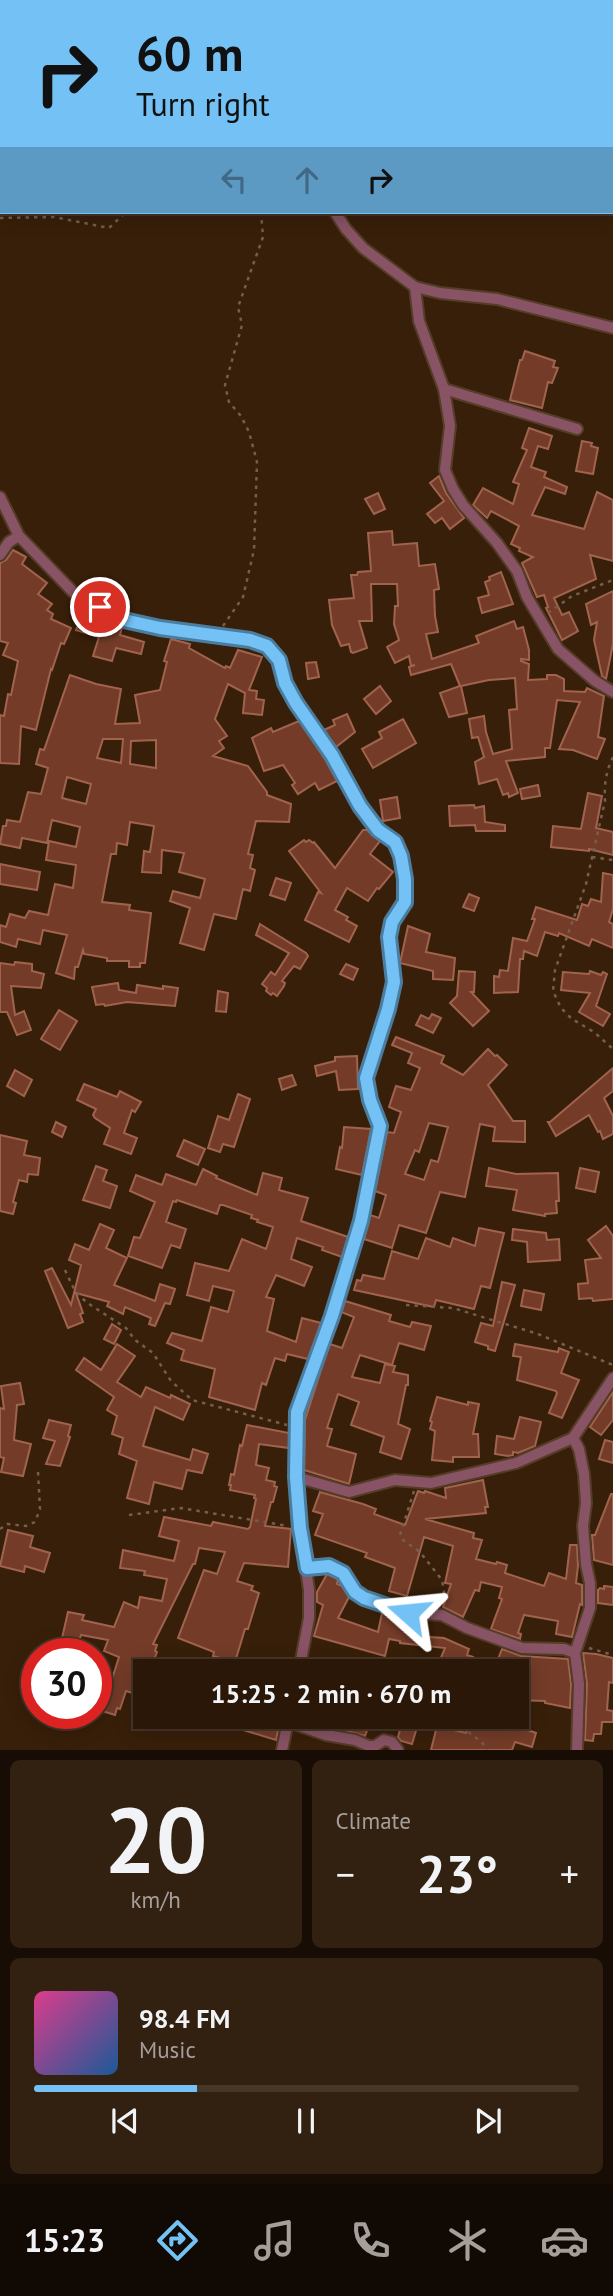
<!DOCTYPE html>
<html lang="en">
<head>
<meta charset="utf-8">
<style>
	:root { --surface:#2a1707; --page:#322011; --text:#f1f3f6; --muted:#a59f9b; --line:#463628; --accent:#73c1f5 }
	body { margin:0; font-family:"PT Sans",sans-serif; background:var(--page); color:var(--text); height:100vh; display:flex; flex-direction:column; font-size:26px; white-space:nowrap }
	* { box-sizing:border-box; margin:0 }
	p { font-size:23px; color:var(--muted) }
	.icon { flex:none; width:38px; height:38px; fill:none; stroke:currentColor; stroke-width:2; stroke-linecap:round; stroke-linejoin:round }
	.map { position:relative; height:1750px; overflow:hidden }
	.drawer { display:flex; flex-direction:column; gap:10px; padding:10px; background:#170d04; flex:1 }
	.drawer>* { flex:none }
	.banner { position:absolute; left:0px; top:0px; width:614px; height:214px; box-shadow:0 4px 18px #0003,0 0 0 2px var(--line); background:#73c1f5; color:#111; overflow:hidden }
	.speed { position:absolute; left:21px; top:1638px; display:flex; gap:14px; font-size:35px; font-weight:700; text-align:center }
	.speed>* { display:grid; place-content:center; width:91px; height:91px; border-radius:50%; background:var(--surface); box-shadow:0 4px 18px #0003,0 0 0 2px var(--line); line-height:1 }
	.speed .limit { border:10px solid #d22; background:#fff; color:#111 }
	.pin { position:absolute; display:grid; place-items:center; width:60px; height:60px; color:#fff; margin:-30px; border:4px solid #fff; border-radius:50%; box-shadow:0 2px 7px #0007 }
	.me { position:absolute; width:77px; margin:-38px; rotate:288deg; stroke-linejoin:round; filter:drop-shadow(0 0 5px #0008) }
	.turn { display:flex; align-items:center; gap:24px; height:147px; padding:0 21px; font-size:32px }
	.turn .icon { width:91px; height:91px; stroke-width:2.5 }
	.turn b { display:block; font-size:49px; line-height:60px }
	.lanes { display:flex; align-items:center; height:66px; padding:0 21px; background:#0003; justify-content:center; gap:35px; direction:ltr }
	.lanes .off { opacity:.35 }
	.big { font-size:52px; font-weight:700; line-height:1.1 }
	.drawer .card { flex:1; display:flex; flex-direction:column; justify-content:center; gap:10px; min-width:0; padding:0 24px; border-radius:10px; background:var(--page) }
	.drawer .dial { align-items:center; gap:0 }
	.dial b { font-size:91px; line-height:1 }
	.song { display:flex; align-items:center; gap:21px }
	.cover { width:84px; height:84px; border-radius:10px; background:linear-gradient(135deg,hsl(330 70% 55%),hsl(210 70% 35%)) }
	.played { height:7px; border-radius:4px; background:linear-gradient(90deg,var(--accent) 30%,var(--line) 30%) }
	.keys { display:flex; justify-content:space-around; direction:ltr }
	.heat { display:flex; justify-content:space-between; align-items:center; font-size:38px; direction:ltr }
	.drawer .tiles { flex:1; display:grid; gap:10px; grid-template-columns:1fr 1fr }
	.card:last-child { grid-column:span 2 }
	.trip { position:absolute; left:133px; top:1659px; width:396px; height:70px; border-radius:0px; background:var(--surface); box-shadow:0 4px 18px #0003,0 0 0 2px var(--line); font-weight:700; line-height:70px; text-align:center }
	.tab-bar { display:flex; height:112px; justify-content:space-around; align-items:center; background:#110903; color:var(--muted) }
	.tab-bar .icon { width:49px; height:49px }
	.tab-bar .active { color:var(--accent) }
	.tab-bar b { font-size:32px; color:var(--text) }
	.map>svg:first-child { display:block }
	.building { fill:#743c28; stroke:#a0634e; stroke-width:2; fill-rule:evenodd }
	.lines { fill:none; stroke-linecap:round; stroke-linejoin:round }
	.minor-casing { stroke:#543c27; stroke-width:14 }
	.path { stroke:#755e4b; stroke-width:2.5; stroke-dasharray:3.5 5; stroke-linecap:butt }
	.minor { stroke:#885364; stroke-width:10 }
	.route-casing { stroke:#4b7d9f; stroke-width:18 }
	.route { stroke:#73c1f5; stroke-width:12 }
</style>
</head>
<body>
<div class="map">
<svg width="613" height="1750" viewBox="0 0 613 1750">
	<rect width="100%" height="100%" fill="#381f09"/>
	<g class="building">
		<path d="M525,351L555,361L553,367L558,368L552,383L548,382L542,408L510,400L520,360H522Z"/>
		<path d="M529,428L552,436L548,449L538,446L531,467L546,472L544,477L567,487L565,494L545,487L532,515L584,529L597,492L613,500V561L590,555L596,579L554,598L562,615L569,612L578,631L562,640L546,608L548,607L544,595L537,597L522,563L533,557L519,551L520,548L511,544L519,526L491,511L487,518L473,505L483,488L513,504L519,484L513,482L527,450L522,448Z"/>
		<path d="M582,441L592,443L591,446L598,448L593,474L576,471Z"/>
		<path d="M439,476L446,493L464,518L450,529L442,518L435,523L427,514L444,501L430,483Z"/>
		<path d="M378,493L385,509L374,514L365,499Z"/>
		<path d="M392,531L393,545L417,543L419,566L435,564L439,589L434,590L435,616L438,632L426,634L432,659L479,643L476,636L514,621L517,629L523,627L529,650V660L521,659V661L529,664L528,680L547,679V675H556L564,679V691L585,692L587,688L604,696L598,737L605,739L597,759L573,750L559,749L580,702L557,700L550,748H545V757L506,761L518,793L509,797L508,793L503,795L497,779L479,784L475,762L484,757L478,737L472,738L469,719L484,716L486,732L493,754L512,749L509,710L517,709L515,678L489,680L461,686L467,713L449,717L440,693L460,686L451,664L411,675L409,667L415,665L411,666L409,656L395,663L387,647L399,640L394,624L395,606H398L397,584H371L372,621H359L367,648L353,653L351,652L349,644L341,646L332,625L329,600L354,598L351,575H357L358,572L371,571L368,533Z"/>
		<path d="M13,550L26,557L22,564L47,583L38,594L52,604L47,610L53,614L51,619L71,628L64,644L61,643L52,670L51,669L36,730L21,726L19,764L0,763V715L4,716L8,694L11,695L18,661L3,655L8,643L0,641V563L6,560Z"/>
		<path d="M501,572L513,604L482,613L478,598L489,595L485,582L490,580L489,577Z"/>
		<path d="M613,591V644L606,679L602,676L594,640L597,622L591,625L586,604Z"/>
		<path d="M81,617L102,624L104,619L122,627L120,635L144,642L141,654L116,648L112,661L93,656L99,637L76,630Z"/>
		<path d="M171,639L190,644L189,648L225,668L226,666L230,668L238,650L262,657L249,690L257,691L256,699L264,700L262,715L243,713L245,693L228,684L215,719L227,736L219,741L224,748L213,756L248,766L267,792V795L291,804L289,822L256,821L248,854L253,855L250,868L255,870L250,891L243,889L236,919L214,914L204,950L180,943L190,908L170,901L173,891L200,898L205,879L179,872L184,853L162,850L161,873L142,872L144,851L150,852L154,826L130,822L127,845L117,843L116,854H111L102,902L130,905L129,910L151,913L145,963H140V967H129V961H107V958L84,954L83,950L78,967H75L74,979L56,973L67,935L43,930L40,944L18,939L16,947L0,942V925L6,927L10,914L25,918L29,911L48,915L55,884L73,888L76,865L46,860L49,841L76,847L80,827L52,820L47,843L22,838L20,848L0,844L3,826H6L7,820L20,822L28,792L41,794L48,768L36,764L40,749L44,750L70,675L96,684L121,689L115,724L140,723L135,695L160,690L167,662L164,661ZM103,739H123L121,763L97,758ZM156,740V768L130,764L131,741ZM67,777L91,784L86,804L62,798Z"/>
		<path d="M316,662L319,677L308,679L306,663Z"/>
		<path d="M380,686L391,701L376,714L364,699Z"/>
		<path d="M347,714L355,732L336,747L324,730L335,725L333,720Z"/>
		<path d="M403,719L416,743L373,768L362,749L382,738L379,732Z"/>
		<path d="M299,721L325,759L337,781L319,790L315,783L298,794L292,785L295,783L283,765L264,771L252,738L271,728L273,732Z"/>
		<path d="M538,785L540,796L522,799L520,789Z"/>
		<path d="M588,793L602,796L596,828L613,832V855L589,849V851L551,847L553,826L581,829Z"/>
		<path d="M397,797L400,818L383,821L380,800Z"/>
		<path d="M474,805L475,808L484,806L485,822L505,825V831H476L475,825L450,826L449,806Z"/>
		<path d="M363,830H367L380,841L370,854L393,872L379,889L377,888L368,901L347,888L335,910L348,917L346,920L357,926L349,942L305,920L318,892L321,893L289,851L304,840L306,842L309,840L313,843L314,842L335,868Z"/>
		<path d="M0,864L40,872L37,890L0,884Z"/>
		<path d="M603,873L613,875V909L609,922L613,924V948L592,939L589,946L559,933L558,936L545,932L537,956L524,951L523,959H520L518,992L494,993V976L499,977L500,970L508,971L513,938L527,941L535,919H532L536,907L577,920L582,904L588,906L591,899L601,902Z"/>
		<path d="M276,878L291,883L285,900L270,895Z"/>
		<path d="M469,894L479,898L474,911L463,907Z"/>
		<path d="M260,924L306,953L308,956L300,969L294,966L282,981L285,983L284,986L277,996L273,993L271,995L266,991L267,988L262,984L271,972L275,975L289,953L256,935Z"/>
		<path d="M408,926L430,934L426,952L455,958L453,980L433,979V971L400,963Z"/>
		<path d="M15,962L32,964V971L44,974L41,988L11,986L15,1015L24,1011L31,1030L17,1035L7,1012H0V963L14,965Z"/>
		<path d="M346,964L358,969L353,980L340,974Z"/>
		<path d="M459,971L475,972L474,992H471L489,1011L473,1026L450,1003L457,996Z"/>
		<path d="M590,971L601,975L603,972L607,974L596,1006L610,1014L603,1026L579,1012L590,993L561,990L563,972L589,974Z"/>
		<path d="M118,983L119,990L136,993L137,985L163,989V986L178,988L175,1006L127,1002L105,1006L104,1004L96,1005L92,987Z"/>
		<path d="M218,991L228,993L226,1012L216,1011Z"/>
		<path d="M59,1010L77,1021L60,1050L41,1039Z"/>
		<path d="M432,1014L441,1018L433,1033L416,1025L421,1015L429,1019Z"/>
		<path d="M396,1037L444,1056L441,1063L463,1075L488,1049L495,1056L497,1055L507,1065L488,1085L513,1121H525V1142L493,1141L495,1127L480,1124L465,1197L440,1192L426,1233L399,1225L392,1248L364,1239L370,1215L379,1218L386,1195L375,1191L387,1132L394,1133L401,1112L389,1107L396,1086L411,1090L420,1068L408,1063L412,1053L392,1045ZM429,1123L448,1127L438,1162L431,1160L424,1180L405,1174L415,1150L419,1152Z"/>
		<path d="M357,1056L358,1089L339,1090L336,1071L317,1076L315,1066L335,1061V1057Z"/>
		<path d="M613,1068V1091L604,1098L613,1116V1134L603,1139L600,1131L598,1132L589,1115L556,1136L548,1122H550Z"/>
		<path d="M15,1070L32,1080L24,1096L7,1086Z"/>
		<path d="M292,1075L296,1085L282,1090L279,1079Z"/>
		<path d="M84,1084L117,1097L120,1091L141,1102L135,1112L132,1110L124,1133L137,1138L131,1154L104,1144L110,1128L95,1118L93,1115L96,1109L77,1100Z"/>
		<path d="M238,1094L250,1099L234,1147L223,1144L220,1152L208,1148L218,1116L229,1120Z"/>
		<path d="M56,1122L66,1127L62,1137L52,1132Z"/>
		<path d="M344,1127L371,1129L362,1175L336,1169L340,1147L342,1148Z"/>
		<path d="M0,1135L27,1141L24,1155L40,1158L38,1175L28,1174L27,1182L19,1180L13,1202L16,1203L13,1214L0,1211Z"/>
		<path d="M184,1140L205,1149L198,1165L177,1156Z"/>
		<path d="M96,1166L107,1170L103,1181L117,1186L110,1208L83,1200Z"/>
		<path d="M489,1168L516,1174L558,1173L559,1201H556L557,1213L545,1214V1216L513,1210L517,1190L486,1186Z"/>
		<path d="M580,1168L599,1172L595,1192L576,1188Z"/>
		<path d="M203,1169L217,1176L216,1178L257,1195L263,1173L282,1178L279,1190L308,1198L301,1221L348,1237L342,1257L322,1250L323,1247L297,1238L291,1259L312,1267L304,1286L276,1275L266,1297L274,1299L267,1331L296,1342L302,1318L321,1323L308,1359L287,1354L285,1361L275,1358L266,1385L262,1383L255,1410L209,1397L215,1369L181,1360L184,1350L167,1343L172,1333L202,1341L211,1307L228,1312L234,1291L213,1286L209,1301L187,1295L195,1263L229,1271L242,1239L266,1249L273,1227L257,1222L258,1220L251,1218L252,1215L223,1205H220L217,1214L177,1200L176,1202L173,1201L166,1222L186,1229L180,1248L171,1245L162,1268L128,1256L134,1237L140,1238L155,1202L130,1191L136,1175L162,1185L166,1174L196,1185Z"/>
		<path d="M100,1224L114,1230L106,1248L127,1258L114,1285L155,1301L160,1284L175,1289L170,1304L165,1303L155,1326L149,1324L151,1318L125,1307L123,1314L107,1306L109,1302L76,1293L83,1313L80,1314L83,1322L68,1328L45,1271L52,1268L71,1305L81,1265L69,1260L75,1244L89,1250Z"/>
		<path d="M606,1226L613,1236V1299L593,1301L592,1298L579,1299L578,1284L588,1283L585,1260L601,1258L588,1240Z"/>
		<path d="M479,1228L504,1233L490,1288L481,1286L474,1309L436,1300L434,1307L354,1290L357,1280L361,1281L363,1275L384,1279L392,1251L418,1259L426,1238L450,1247L453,1238L475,1246Z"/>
		<path d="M513,1229L546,1233L547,1240L559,1239L560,1260L528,1262L527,1242L512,1240Z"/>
		<path d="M502,1282L515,1285L495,1351L488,1349V1346L475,1342L481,1323L493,1326Z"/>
		<path d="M524,1290L544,1294L541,1310L521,1306Z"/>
		<path d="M345,1301L391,1315L389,1321L410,1327L412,1322L431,1326L424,1350L399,1343L392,1365L360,1355L352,1377L380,1383L385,1364L395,1366L393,1372L408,1375V1385H406L398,1424L410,1429L401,1459L380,1452L384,1437L351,1425L359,1402L338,1394L327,1428L332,1429L327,1446L356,1454L349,1484L304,1470L305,1420L323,1364L330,1344L342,1348L354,1317L341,1312Z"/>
		<path d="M112,1324L121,1330L114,1344L104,1339Z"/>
		<path d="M117,1344L135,1356L117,1382L141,1397L146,1387L170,1398L171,1395L190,1404L183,1420L155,1407L143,1446L190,1460L193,1449L208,1454L202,1473L187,1470L182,1489L154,1482L149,1504L127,1498L137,1461L119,1454L123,1438L112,1434L117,1416L107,1410L114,1397L76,1370L84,1358L101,1370Z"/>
		<path d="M515,1344L558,1352L559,1348L569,1352L561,1373L579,1380L562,1418L549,1413L557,1393L556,1391L517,1380L521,1357L513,1356Z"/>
		<path d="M20,1383L24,1404L17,1405L14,1440L31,1444L23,1476L1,1472L4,1458L0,1457V1408L4,1409L1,1386Z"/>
		<path d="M613,1392V1420L601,1435L590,1427Z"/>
		<path d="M437,1397L468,1405V1402L479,1404L473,1434H478L479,1457H453V1462L432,1460L435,1431L430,1429L432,1422L430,1421Z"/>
		<path d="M520,1417L541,1422L535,1446L518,1453L513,1452V1455L508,1456L495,1454L497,1436L514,1439Z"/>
		<path d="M49,1420L71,1425L68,1436L70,1437L60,1466L46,1464L55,1441L43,1438Z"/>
		<path d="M247,1425L289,1433V1448L259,1444L256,1465L269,1468L266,1480L275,1482L274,1486L277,1487L273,1502H271L265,1526L291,1529L288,1567L244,1563L237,1581L253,1586L251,1590L259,1593L248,1629H245L235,1662L213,1656L214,1652L178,1638L204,1570L217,1574L225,1552L199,1548L195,1564H193L153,1644L157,1645L155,1651L157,1652L152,1665L144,1662L138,1681L142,1682L139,1695L126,1691L120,1709L117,1708L115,1715L99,1710L105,1691L108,1692L119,1657L104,1651L108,1640L81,1635L76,1651L60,1647L68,1612L84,1615L82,1620L114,1627L124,1602L138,1608L140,1597L162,1601L167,1579L144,1575L145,1571L120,1568L123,1550L174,1561L179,1541L159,1536L164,1517L211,1526L213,1522L248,1529L250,1527L256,1499L254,1498L255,1495L230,1490L231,1485H229L231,1474L234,1475L240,1445L242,1446Z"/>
		<path d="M605,1440L613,1442V1463L599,1459Z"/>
		<path d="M483,1480L488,1507H485L486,1513L425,1519L474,1533L473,1538L482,1540L476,1559L496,1564L497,1562L507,1565L505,1573L544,1586L549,1573L566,1579L570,1545H577L578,1566L576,1583L582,1585V1605L580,1604L572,1637L556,1634L558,1621L524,1615L518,1633L521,1634L520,1639L491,1629L502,1599L499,1598L502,1587L481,1582L479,1591L475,1590L463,1617L443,1607L451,1584L445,1583L453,1546L424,1537L407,1596L389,1591L395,1568L365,1557L367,1553L315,1535L323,1514L313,1511L320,1492L363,1504L376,1509L374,1514L405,1525L418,1491L424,1493L425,1491L446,1498L445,1488Z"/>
		<path d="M611,1494H613V1565L594,1560L592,1535H595Z"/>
		<path d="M8,1530L33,1536L30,1547L50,1553L44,1572L25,1566L24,1572L0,1566Z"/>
		<path d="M327,1574L338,1579L337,1584L342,1586L349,1597L338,1618L378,1632L382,1613L395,1617L394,1619L407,1622L406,1628L418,1630L417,1636L444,1638L469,1649L467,1655L473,1657L468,1671H454L443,1667L445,1662L440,1660L445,1648L400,1643V1641L389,1639L385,1656L314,1636L323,1605L317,1602V1592Z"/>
		<path d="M604,1586L613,1587V1605L598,1603V1590L600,1588L604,1589Z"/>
		<path d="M502,1649L521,1656L568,1659L571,1684L570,1708L545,1703V1701L516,1700L518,1665L498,1659Z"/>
		<path d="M583,1653L596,1654L613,1658V1683L609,1682L607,1710L613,1711V1722H602L601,1734H594L593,1741L585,1740L587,1684Z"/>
		<path d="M222,1717H271L280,1720L276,1740L240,1729L241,1725L221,1720Z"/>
		<path d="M354,1717H372L365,1736L347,1731Z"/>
		<path d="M470,1717H491L536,1733L532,1747L515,1742L512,1750H431L437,1726L466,1733Z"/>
		<path d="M403,1719L418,1724L412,1744L401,1741L398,1737Z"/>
	</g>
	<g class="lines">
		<defs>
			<g id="minor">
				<path d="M147,0L148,2"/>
				<path d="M335,212L346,229L363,248L415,287L440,293L497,299L613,328"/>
				<path d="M415,287L419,321L444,389L450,426L445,470L453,489L463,505L497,543L517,571L527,597L558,649L595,681L613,692"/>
				<path d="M444,389L577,429"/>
				<path d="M0,497L19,536L75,594L124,620L160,628L250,640L267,646L279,660L285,683L296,703L332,755L360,806L378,830L395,842L401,856L405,879V902L392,922L389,937L394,981L388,1009L366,1078L370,1100L380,1126L361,1221L332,1316L297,1412L296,1477L300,1528L309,1590V1618L299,1671"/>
				<path d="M0,555L9,542L19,536"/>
				<path d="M573,1438L579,1449L584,1474L586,1503L583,1526L586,1564L590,1583V1608L575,1653L579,1684L577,1750"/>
				<path d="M296,1477L349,1492L395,1480L431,1483L516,1463L573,1438L613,1378"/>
				<path d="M307,1568L329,1566L343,1573L355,1592L364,1598L380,1604L408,1613L442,1615L467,1628L522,1648L564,1649L575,1653"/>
				<path d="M288,1722L326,1735L355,1740L369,1746H375L384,1740L392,1742L398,1750"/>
				<path d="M282,1750L289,1717"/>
			</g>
		</defs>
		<use href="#minor" class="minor-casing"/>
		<g class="path">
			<path d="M595,0L599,2"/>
			<path d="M292,2L298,0"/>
			<path d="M612,6H613"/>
			<path d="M0,218L54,217L109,228L126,212"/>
			<path d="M548,613L572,596L613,580"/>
			<path d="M223,626L243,597L254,550L257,462L249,432L241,416L229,402L225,385L242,325L238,307L263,237L261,212"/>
			<path d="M613,757C606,771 604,785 605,801L586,884L555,970L553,991L561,1008L572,1019L594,1032L613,1049"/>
			<path d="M592,857L613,860"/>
			<path d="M65,1270L74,1289L86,1302L126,1328L135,1340L153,1353L171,1381L192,1400L287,1425"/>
			<path d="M406,1305L453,1308L538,1334L613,1365"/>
			<path d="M414,1491L400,1535L403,1540L420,1552L442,1580L444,1591L441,1605"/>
			<path d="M129,1515L181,1508L288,1526"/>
			<path d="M0,1529L7,1524L26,1526L35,1522L40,1509L38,1472"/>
			<path d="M589,1648L613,1655"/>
			<path d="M137,1665L167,1671"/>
			<path d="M413,1671L431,1668L440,1671"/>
			<path d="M461,1717C462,1735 480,1735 487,1750"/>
		</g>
		<use href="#minor" class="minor"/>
	</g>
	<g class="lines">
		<defs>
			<path id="route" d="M100,607L124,620L160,628L250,640L267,646L279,660L285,683L296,703L332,755L360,806L378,830L395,842L401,856L405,879V902L392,922L389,937L394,982L388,1009L366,1078L370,1100L380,1126L361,1221L332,1316L297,1412L296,1477L300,1528L307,1568L329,1566L343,1573L355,1592L364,1598L408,1613"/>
		</defs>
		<use href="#route" class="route-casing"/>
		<use href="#route" class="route"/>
	</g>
</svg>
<div class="speed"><div class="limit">30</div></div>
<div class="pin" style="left:100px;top:607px;background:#d93025"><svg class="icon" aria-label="arrive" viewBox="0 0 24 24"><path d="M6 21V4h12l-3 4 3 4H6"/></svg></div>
<svg class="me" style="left:408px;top:1613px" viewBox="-20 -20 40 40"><path d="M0-17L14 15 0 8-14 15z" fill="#73c1f5" stroke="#fff" stroke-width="4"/></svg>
<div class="trip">15:25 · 2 min · 670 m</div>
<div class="banner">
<div class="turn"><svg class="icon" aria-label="right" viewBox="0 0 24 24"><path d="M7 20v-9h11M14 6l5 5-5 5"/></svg><div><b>60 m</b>Turn right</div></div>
<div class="lanes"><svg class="icon off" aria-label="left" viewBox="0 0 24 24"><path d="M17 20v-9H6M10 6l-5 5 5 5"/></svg><svg class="icon off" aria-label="ahead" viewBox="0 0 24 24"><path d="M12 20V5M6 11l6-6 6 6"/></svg><svg class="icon" aria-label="right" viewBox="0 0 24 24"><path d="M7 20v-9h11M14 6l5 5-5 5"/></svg></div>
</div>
</div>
<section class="drawer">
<div class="tiles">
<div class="card dial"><b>20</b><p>km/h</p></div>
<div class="card"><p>Climate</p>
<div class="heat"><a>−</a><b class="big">23°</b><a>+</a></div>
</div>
<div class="card">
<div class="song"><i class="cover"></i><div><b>98.4 FM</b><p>Music</p></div></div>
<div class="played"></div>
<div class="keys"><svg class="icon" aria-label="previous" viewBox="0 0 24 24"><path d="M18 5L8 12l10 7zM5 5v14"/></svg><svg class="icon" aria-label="pause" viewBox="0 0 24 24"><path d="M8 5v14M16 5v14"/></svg><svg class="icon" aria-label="next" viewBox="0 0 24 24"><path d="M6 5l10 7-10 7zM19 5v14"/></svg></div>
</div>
</div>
</section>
<nav class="tab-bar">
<b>15:23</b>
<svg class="icon active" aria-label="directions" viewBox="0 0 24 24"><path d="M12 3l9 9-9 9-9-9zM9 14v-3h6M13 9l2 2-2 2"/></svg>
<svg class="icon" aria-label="music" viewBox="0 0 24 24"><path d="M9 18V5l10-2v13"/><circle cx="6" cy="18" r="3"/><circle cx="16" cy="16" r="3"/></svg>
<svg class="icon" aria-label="phone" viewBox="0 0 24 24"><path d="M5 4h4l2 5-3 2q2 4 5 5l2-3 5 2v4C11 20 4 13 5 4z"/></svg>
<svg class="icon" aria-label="climate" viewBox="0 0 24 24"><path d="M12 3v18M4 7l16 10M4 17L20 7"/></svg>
<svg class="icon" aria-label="car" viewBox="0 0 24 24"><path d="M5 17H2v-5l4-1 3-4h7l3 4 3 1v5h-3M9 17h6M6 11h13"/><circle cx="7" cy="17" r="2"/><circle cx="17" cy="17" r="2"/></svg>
</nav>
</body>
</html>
